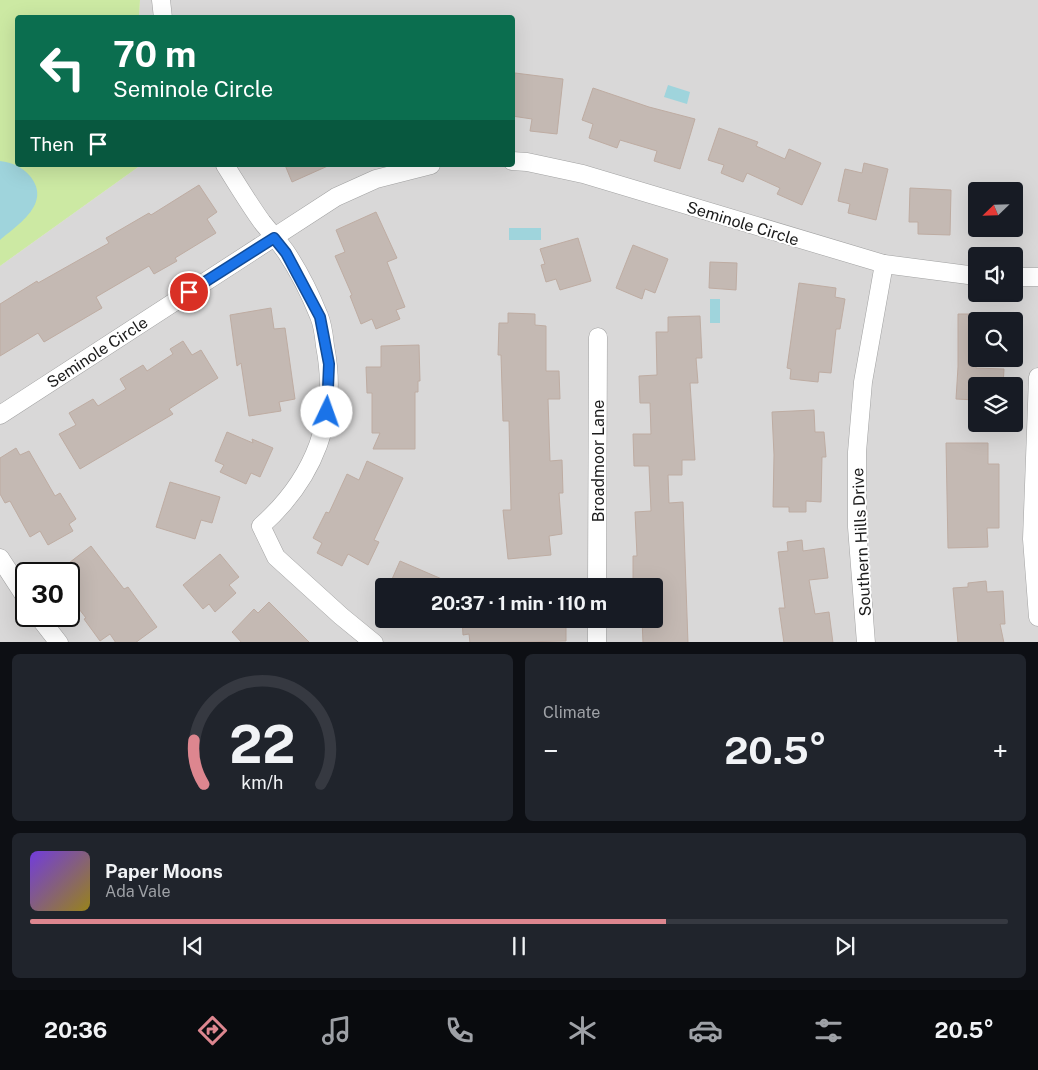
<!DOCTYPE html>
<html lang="en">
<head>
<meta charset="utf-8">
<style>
	:root { --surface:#171b24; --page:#20242c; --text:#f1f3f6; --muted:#9ea1a6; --line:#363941; --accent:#dd868f }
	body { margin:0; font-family:"Public Sans",sans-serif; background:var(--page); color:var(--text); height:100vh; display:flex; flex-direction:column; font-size:19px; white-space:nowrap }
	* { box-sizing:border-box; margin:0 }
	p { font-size:16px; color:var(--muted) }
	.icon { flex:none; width:28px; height:28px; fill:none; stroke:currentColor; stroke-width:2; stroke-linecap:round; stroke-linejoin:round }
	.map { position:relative; height:642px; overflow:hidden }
	.side { display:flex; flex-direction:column; gap:12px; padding:12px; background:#0d0f14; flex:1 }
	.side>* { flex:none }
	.guide { position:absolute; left:15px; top:15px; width:500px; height:152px; border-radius:5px; box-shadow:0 5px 20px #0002; background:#0b6e4f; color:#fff; overflow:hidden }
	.needle { width:32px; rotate:247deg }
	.controls { position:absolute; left:968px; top:182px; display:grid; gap:10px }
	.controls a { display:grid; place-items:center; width:55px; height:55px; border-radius:5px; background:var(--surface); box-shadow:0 5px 20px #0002; font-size:25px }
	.speed { position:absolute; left:15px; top:562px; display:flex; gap:10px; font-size:25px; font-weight:700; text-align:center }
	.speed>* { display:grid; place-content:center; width:65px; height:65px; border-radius:50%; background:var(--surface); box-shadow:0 5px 20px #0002; line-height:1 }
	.speed .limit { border:2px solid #111; border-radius:8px; background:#fff; color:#111 }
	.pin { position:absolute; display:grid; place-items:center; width:42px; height:42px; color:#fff; margin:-21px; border:2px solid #fff; border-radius:50%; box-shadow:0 1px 5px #0007 }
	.me { position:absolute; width:55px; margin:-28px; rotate:3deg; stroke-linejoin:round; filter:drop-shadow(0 0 4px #0008) }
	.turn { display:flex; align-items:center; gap:18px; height:105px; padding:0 15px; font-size:22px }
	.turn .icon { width:65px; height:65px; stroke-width:2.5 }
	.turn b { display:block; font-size:35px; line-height:42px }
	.then { display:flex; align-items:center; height:48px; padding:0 15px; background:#0003; gap:10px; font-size:19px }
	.big { font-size:38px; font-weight:700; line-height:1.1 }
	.side .card { flex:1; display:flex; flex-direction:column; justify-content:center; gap:8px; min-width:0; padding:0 18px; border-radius:8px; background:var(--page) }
	.side .dial { align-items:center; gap:0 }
	.dial svg { height:130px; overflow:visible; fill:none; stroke:var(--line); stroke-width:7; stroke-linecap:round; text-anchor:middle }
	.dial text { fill:var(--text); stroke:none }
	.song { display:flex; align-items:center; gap:15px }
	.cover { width:60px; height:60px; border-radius:8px; background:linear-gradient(135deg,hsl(260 70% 55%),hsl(50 70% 35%)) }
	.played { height:5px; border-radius:2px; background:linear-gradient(90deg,var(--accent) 65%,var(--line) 65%) }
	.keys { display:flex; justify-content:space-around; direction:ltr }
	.heat { display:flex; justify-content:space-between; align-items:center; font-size:28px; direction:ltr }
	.side .tiles { flex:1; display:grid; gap:12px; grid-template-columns:1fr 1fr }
	.card:last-child { grid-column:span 2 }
	.trip { position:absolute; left:375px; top:578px; width:288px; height:50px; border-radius:5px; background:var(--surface); box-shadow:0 5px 20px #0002; font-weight:700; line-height:50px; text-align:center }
	.menu { display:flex; height:80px; justify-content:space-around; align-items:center; background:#090b0e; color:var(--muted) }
	.menu .icon { width:35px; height:35px }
	.menu .on { color:var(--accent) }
	.menu b { font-size:22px; color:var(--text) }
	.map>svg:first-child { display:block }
	.residential { fill:#d9d8d8; fill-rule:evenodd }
	.grass { fill:#cce9a3 }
	.water { fill:#9fd4dc }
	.building { fill:#c4b9b3; stroke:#beaca2 }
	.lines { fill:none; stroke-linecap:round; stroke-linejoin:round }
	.minor-casing { stroke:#a2a2a2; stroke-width:19 }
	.minor { stroke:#fff; stroke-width:18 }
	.route-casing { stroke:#114b97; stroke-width:12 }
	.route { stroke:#1a73e8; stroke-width:9 }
	.labels { text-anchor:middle; stroke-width:4; stroke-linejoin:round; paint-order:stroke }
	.street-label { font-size:16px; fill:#1b1b1b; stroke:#fff }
</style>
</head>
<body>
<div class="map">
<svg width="1038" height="643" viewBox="0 0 1038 643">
	<rect width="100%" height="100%" fill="#ede7e0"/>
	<path class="residential" d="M140,0H1038V642H0V266L141,165H512V18L139,17ZM976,191H1014V229H976ZM976,256H1014V294H976ZM976,321H1014V359H976ZM976,386H1014V424H976ZM26,574H69V616H26ZM384,586H654V619H384Z"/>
	<path class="grass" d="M0,0H140L139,17L18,18V165H141L0,266Z"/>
	<g class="water">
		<path d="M668,85L690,92L687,104L664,97Z"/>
		<path d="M0,161C13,163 21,166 30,176C52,203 19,224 0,240Z"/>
		<rect x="509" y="228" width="32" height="12"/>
		<rect x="710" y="299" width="10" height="24"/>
	</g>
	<g class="building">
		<path d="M515,73L563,79L557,134L530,131L532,119L512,116Z"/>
		<path d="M593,88L649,107L695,119L680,169L654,161L657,151L620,140L617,148L589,138L593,124L582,120Z"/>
		<path d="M719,128L758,142L756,146L785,159L789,149L821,163L802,205L777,194L780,188L747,173L743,182L721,173L724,165L708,160Z"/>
		<path d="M864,163L888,169L876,220L848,213L850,204L838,201L845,169L862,173Z"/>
		<path d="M285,165H330L292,182Z"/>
		<path d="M199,185L217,212L207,219L216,233L175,258L177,261L154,274L149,266L96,297L102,308L44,342L38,333L0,356V304L37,281L38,283L109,243L106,238L149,213L151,215Z"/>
		<path d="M910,188L951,190L950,235L918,234V222H909Z"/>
		<path d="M376,212L397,258L387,262L405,307L396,310L400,319L376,329L372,319L361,324L350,296L352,295L335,256L345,252L336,230Z"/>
		<path d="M578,238L591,281L560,290L556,279L546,282L541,265L545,264L540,249Z"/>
		<path d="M633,245L668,259L655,293L645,289L642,299L616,288Z"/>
		<path d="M710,262L737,263L736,290L709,288Z"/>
		<path d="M799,283L836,288L835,297L845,299L840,329H836L831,373L819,372L818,382L790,379L791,369L787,368Z"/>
		<path d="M271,308L274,329L285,328L295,399L279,402L281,411L249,416L241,363L237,366L230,315Z"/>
		<path d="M508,313L535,314V325L546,326V371H559L560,399H548L550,461L562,460L563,493H559L562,534L549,536L551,555L508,559L503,510H511L509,421H503L501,355H498L499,323H508Z"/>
		<path d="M958,314H976V368L1004,369L1003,386H976V400L956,399L958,367Z"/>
		<path d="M700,316L702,358H696L698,383H690L695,460H682V475H668L669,503L683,502L688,643H643L642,619H654V586H645V583H633V556H637L635,512L651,511L649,466H634L633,434H651L650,403H640L639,376L657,375L656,332H668V317Z"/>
		<path d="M183,341L192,355L201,350L218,378L169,409L173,414L80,469L59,434L76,425L69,413L93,399L98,406L126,389L120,379L143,365L147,371L173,354L170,349Z"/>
		<path d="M419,345L420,381H418V392H415V449H373L380,433H372V393H367L366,367H381V346Z"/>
		<path d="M814,410L815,432H824L826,457H822L821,502L806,501V512H789V507H773L774,455L772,412Z"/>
		<path d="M227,432L253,443L252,439L273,448L260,477L251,473L246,484L220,472L224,465L215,461Z"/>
		<path d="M946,443H988V464H999V528H987L988,547L948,548Z"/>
		<path d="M16,448L20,455L29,451L55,496L60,493L76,519L69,524L73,531L48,545L40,531L30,537L10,501L5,503L0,494V458Z"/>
		<path d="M367,461L403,478L374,540L379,542L368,565L348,554L342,566L317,553L322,543L313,538L326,512L329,513L347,474L359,480Z"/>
		<path d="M170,482L220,497L212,523L201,520L195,539L156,527Z"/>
		<path d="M802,540L803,551L824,548L828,578L809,580L815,614L829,612L833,643H784L779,608H785L778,552L788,551L787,542Z"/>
		<path d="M91,546L124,589L128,587L157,627L135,643H116L110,634L100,641L84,619L86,618L69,596V571L65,566Z"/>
		<path d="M220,554L239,577L229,585L236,593L215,612L209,604L203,609L183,585Z"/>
		<path d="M400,561L458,586H389Z"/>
		<path d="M986,581L987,592L1003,591L1005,624H1000L1004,643H958L953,588L968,587V583Z"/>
		<path d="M269,602L310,643H242L232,632L254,609L258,613Z"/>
		<path d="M462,619H566V641L470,643L469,634L463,635Z"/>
	</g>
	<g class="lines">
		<defs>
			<g id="minor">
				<path d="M161,0L163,18"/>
				<path d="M512,161L527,162L583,174L884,264L976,276"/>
				<path d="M225,165C237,184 249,204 262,222C270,232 279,242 286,252C298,270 311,296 319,316C323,325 324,336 325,346C339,417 314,479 261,526L276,557L341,616L374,643"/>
				<path d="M1014,277H1038"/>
				<path d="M1038,377L1032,539L1038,617"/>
				<path d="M0,415L336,197L376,179L431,165"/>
				<path d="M0,558L26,598"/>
				<path d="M597,586L598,337"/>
				<path d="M38,616L59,643"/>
				<path d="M597,643V619"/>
				<path d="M866,643L857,527V452L863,382L884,264"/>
			</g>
		</defs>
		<use href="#minor" class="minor-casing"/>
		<use href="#minor" class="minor"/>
	</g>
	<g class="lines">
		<defs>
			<path id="route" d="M189,292L274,238L286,253L320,317L329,364L327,412"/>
		</defs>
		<use href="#route" class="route-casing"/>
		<use href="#route" class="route"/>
	</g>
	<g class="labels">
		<g class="street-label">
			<text transform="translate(743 223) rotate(17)" y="6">Seminole Circle</text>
			<text transform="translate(97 352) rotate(-33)" y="6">Seminole Circle</text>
			<text transform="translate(598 461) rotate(-90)" y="6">Broadmoor Lane</text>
			<text transform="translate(861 542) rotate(-93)" y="6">Southern Hills Drive</text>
		</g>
	</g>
</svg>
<div class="controls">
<a><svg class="needle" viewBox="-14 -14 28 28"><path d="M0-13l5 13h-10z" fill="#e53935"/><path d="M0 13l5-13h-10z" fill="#9ea1a6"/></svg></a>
<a><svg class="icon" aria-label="sound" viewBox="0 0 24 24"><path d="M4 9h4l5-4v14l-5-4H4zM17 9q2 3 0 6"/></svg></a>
<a><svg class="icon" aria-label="search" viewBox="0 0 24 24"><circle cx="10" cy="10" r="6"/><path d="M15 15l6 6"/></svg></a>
<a><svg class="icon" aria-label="layers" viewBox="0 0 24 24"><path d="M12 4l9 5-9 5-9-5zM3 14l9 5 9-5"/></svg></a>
</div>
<div class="speed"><div class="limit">30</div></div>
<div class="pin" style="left:189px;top:292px;background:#d93025"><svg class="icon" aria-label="arrive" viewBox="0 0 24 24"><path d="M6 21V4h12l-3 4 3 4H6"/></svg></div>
<svg class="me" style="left:327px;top:412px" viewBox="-20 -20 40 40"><circle r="19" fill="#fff"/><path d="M0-13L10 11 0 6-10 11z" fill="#1a73e8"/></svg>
<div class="trip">20:37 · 1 min · 110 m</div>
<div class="guide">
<div class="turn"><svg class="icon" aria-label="left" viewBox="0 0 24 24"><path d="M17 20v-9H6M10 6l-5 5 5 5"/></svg><div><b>70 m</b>Seminole Circle</div></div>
<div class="then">Then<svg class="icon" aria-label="arrive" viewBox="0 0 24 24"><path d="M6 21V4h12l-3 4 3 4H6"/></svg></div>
</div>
</div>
<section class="side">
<div class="tiles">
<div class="card dial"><svg viewBox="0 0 100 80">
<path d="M14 69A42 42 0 1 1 86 69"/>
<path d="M14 69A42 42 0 0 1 8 42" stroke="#dd868f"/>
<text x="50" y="56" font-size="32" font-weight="700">22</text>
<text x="50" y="72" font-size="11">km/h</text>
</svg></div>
<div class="card"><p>Climate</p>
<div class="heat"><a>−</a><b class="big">20.5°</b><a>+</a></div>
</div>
<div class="card">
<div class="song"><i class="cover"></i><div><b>Paper Moons</b><p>Ada Vale</p></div></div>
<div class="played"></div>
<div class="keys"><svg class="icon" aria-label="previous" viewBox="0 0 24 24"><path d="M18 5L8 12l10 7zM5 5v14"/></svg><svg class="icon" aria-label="pause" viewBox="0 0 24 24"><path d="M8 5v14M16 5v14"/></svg><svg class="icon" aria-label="next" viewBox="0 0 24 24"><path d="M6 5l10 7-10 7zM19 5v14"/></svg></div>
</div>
</div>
</section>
<nav class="menu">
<b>20:36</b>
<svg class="icon on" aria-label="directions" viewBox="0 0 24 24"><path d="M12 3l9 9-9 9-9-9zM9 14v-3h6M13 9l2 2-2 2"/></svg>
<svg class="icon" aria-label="music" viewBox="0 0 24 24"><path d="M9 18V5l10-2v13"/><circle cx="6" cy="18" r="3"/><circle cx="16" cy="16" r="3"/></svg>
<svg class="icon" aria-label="phone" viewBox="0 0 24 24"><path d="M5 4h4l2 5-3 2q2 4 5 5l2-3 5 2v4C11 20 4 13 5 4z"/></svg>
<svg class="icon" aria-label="climate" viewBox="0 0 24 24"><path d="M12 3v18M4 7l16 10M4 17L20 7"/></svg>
<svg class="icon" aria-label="car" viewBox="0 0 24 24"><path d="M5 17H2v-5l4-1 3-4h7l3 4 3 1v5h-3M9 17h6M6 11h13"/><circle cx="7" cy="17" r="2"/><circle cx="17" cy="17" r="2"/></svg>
<svg class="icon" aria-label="filters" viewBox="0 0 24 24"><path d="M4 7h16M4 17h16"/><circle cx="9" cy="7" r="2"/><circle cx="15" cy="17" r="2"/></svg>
<b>20.5°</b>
</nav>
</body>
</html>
